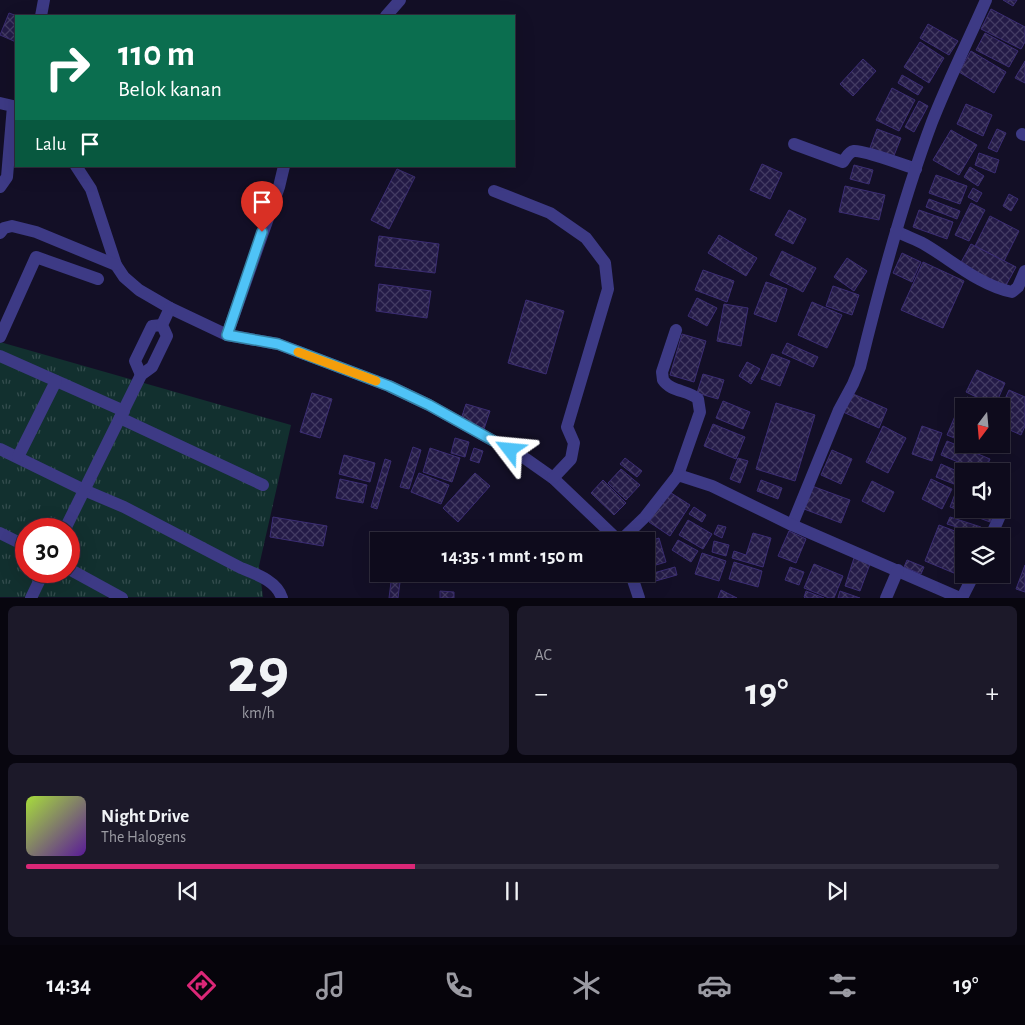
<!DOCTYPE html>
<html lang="id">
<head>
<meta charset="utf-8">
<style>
	:root { --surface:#0e0b1c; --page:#1c1929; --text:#f1f3f6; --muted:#9b9ba3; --line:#2e2b3b; --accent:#db2777 }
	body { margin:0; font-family:"Alegreya Sans",sans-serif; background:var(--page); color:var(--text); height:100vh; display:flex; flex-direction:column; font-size:19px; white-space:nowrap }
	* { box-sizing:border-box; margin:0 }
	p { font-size:16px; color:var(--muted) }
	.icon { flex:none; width:28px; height:28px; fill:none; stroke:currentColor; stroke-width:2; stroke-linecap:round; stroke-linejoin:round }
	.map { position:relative; height:598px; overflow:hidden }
	.drawer { display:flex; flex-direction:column; gap:8px; padding:8px; background:#08060f; flex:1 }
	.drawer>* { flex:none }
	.hud { position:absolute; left:15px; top:15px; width:500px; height:152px; border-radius:0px; box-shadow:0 5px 20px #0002,0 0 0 1px var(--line); background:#0b6e4f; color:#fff; overflow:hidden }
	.needle { width:32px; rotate:196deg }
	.fabs { position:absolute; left:955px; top:398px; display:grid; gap:10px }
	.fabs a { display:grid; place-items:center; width:55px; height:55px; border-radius:0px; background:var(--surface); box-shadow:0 5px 20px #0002,0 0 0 1px var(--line); font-size:25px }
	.speed { position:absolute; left:15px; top:518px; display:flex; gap:10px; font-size:25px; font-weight:700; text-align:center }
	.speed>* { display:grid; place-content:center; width:65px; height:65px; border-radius:50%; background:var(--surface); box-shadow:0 5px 20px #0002,0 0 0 1px var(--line); line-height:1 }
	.speed .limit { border:8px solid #d22; background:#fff; color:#111 }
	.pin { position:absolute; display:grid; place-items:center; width:42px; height:42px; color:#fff; margin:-51px -21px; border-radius:50% 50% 50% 0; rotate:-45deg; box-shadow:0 0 5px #0007 }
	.pin .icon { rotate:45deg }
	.me { position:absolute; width:55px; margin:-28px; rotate:299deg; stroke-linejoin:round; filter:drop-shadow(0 0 4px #0008) }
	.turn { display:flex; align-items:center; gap:18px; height:105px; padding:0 20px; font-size:22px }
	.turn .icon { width:65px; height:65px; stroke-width:2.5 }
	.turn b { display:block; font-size:35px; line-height:42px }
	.then { display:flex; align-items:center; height:48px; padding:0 20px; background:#0003; gap:10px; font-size:19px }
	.big { font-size:38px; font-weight:700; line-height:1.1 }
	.drawer .card { flex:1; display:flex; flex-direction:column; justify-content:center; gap:8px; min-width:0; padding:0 18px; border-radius:8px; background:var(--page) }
	.drawer .dial { align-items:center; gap:0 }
	.dial b { font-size:65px; line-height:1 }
	.song { display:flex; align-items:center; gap:15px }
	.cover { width:60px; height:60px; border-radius:8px; background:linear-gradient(135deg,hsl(80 70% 55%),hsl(270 70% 35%)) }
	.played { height:5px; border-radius:2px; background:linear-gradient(90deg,var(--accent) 40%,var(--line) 40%) }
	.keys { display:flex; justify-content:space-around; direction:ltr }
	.heat { display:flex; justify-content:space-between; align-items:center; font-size:28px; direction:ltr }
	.drawer .tiles { flex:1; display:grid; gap:8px; grid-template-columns:1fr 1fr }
	.card:last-child { grid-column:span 2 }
	.trip { position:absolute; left:370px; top:532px; width:285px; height:50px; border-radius:0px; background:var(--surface); box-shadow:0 5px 20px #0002,0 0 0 1px var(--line); font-weight:700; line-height:50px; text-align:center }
	.tab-bar { display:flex; height:80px; justify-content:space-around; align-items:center; background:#06040b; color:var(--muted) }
	.tab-bar .icon { width:35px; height:35px }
	.tab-bar .selected { color:var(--accent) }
	.tab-bar b { font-size:22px; color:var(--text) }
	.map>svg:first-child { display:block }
	.grass { fill:url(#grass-tufts); fill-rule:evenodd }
	.building { fill:url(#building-cross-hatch); stroke:#3b2d73 }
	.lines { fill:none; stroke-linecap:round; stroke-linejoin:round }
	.minor { stroke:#3d3a85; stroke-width:12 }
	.route-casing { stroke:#337fa1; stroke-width:12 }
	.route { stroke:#4fc3f7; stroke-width:9 }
	.slow { stroke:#f59e0b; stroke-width:9 }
</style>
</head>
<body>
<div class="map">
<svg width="1025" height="598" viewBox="0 0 1025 598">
	<defs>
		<pattern id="grass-tufts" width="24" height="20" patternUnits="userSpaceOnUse" patternTransform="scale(1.25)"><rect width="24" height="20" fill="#12302f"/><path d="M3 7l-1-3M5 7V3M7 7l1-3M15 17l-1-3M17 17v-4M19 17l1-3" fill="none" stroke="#344d4e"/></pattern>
		<pattern id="building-cross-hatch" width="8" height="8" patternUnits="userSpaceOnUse" patternTransform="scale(1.25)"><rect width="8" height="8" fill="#241b47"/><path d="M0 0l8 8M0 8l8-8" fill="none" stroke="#433b63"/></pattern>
	</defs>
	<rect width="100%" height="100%" fill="#130f26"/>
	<path class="grass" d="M0,342L291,425L259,566L263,597H0ZM26,529H69V571H26Z"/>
	<g class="building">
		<path d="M1003,0H1017L1013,6Z"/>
		<path d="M991,9L1025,27V42L1021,49L981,29Z"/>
		<path d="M9,13L17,16L16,42L0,35Z"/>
		<path d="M928,24L958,41L949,55L920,38Z"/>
		<path d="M985,33L1018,51L1009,67L976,50Z"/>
		<path d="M920,42L944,58L929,83L904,67Z"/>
		<path d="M971,51L1006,72L994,93L959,72Z"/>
		<path d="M863,59L876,71L853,96L840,84Z"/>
		<path d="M1025,61V83L1015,78Z"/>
		<path d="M902,75L923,87L918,95L898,83Z"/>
		<path d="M892,88L915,100L899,131L876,120Z"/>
		<path d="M919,101L928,106L914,132L905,127Z"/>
		<path d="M966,104L992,115L983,136L957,124Z"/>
		<path d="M877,129L901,138L893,158L870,148Z"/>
		<path d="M997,129L1006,133L997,152L988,148Z"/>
		<path d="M951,130L977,145L959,175L933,160Z"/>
		<path d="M979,153L999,160L995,173L975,165Z"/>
		<path d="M762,164L782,173L770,199L750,190Z"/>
		<path d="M854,165L873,170L869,184L850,179Z"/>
		<path d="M970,167L984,176L978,186L964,177Z"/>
		<path d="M397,169L415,177L389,229L371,220Z"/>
		<path d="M936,175L967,186L960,204L929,193Z"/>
		<path d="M845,186L885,195L879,220L839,212Z"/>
		<path d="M973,188L982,193L977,202L968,197Z"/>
		<path d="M1009,194L1018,199L1011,211L1003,206Z"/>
		<path d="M929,199L960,211L957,219L926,207Z"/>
		<path d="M971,203L985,210L969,241L955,235Z"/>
		<path d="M789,210L806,219L793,244L775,235Z"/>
		<path d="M919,210L953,222L947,239L913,227Z"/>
		<path d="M990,216L1019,231L1004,261L975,246Z"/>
		<path d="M719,235L757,258L746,276L708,253Z"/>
		<path d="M379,236L439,244L435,273L375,266Z"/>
		<path d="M971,244L1016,267L1004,289L959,266Z"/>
		<path d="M782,251L816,268L803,292L770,275Z"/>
		<path d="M902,253L921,262L912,282L893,273Z"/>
		<path d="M847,258L867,271L854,291L834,277Z"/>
		<path d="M923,262L964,281L943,328L901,310Z"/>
		<path d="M703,270L734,281L727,302L695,290Z"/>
		<path d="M766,282L787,289L776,322L754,314Z"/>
		<path d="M379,284L431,291L427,318L376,311Z"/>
		<path d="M833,286L859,295L852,315L826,306Z"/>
		<path d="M697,298L717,308L707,326L688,316Z"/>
		<path d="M526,300L564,311L546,374L508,363Z"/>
		<path d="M812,302L842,315L827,348L798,335Z"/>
		<path d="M724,304L748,308L741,346L717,341Z"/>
		<path d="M682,334L706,341L694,382L670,375Z"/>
		<path d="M787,343L818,357L813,367L782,353Z"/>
		<path d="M772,354L790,361L780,386L761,379Z"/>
		<path d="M747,362L760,369L751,384L739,376Z"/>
		<path d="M977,370L1005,383L995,406L966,392Z"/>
		<path d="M703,374L724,380L718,399L697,393Z"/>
		<path d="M1009,390L1025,397V426L1021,435L1001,426V408Z"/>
		<path d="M312,393L332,399L320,438L300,432Z"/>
		<path d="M851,393L887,409L879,428L843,412Z"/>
		<path d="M967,397L991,406H964V413L960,412Z"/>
		<path d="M723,401L750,412L743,429L716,418Z"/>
		<path d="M776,403L815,415L795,481L756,469Z"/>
		<path d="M466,404L490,411L484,429L460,422Z"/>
		<path d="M955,416L964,420V442L947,435Z"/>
		<path d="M713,424L745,437L736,459L704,446Z"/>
		<path d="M883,426L906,438L888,473L866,462Z"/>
		<path d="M922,426L942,433L932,461L912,454Z"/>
		<path d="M455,438L469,442L465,457L451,453Z"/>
		<path d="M947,441L990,459L985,471H980L941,455Z"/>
		<path d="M413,447L421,450L409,489L400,487Z"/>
		<path d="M430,448L460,458L452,482L423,472Z"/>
		<path d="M474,448L483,451L479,463L470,460Z"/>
		<path d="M832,450L852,459L841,484L821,475Z"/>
		<path d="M344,455L375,463L370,482L339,474Z"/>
		<path d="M625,458L642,471L637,477L620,464Z"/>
		<path d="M738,458L748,461L740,483L730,479Z"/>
		<path d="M385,459L391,461L377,509L371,507Z"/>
		<path d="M941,464L959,472L954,484L936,477Z"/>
		<path d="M621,469L640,485L626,500L608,483Z"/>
		<path d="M419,473L449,485L441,504L411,492Z"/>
		<path d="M475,473L490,486L458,522L443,508Z"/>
		<path d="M963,473L964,509H995L990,522L950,507Z"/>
		<path d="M340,479L367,485L363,503L336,498Z"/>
		<path d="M931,479L952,489L942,509L922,499Z"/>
		<path d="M603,480L626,503L614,515L591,493Z"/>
		<path d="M761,480L782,488L778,499L757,491Z"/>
		<path d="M872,481L894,492L884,512L862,501Z"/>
		<path d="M812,486L850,500L841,523L804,509Z"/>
		<path d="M668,491L690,505L670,536L649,522Z"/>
		<path d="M694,507L706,515L702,522L689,514Z"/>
		<path d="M273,517L327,526L323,546L270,537Z"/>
		<path d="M950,517L981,527L979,534L947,524Z"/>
		<path d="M688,520L712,534L703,549L679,535Z"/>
		<path d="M718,525L726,527L722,538L714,534Z"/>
		<path d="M939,525L968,536H964V570L961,576L925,561Z"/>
		<path d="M789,531L806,539L796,563L778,556Z"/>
		<path d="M753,533L771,538L763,567L732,558L734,551L746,555Z"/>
		<path d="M659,538L666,562L646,568V542Z"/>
		<path d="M678,540L698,551L691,562L672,550Z"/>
		<path d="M714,541L729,545L726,556L712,552Z"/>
		<path d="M702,553L726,561L719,581L695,574Z"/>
		<path d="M854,558L870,564L860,591L845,586Z"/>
		<path d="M907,560L924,567L921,574L904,567Z"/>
		<path d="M734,562L762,571L758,587L729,579Z"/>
		<path d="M814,564L843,576L834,598H829L804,588Z"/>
		<path d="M1025,565V592L1016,589Z"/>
		<path d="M675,567L677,575L652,582L650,574Z"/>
		<path d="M790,567L804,572L799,585L785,580Z"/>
		<path d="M392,574H401L398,598H389Z"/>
		<path d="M721,590L737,598H718Z"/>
		<path d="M440,591L454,592V598H440Z"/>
		<path d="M806,591L824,598H805L804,597Z"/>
		<path d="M840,591L860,598H838Z"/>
	</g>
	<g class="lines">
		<g class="minor">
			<path d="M41,16L44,0"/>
			<path d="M386,16L400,0"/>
			<path d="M0,103L13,106L7,177L0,187"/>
			<path d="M1022,134L1025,135"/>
			<path d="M794,144L843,162C846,158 848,152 854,151C864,150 904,165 916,169"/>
			<path d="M76,166L91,189L116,265L124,277L139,290L170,308L227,335L278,344L389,386L429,405L526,459L553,478L619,541"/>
			<path d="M494,191L550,213L586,238L605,263L608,289L567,427L574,443L571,459L553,478"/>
			<path d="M896,231C905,236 915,239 924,244C953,261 979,285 1012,292L1018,287L1025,271"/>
			<path d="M0,233L4,228L12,226L36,232L116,265"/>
			<path d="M676,330L662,372L663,380C671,392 688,390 698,399L700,412L678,475"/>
			<path d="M227,335L279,187L284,166"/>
			<path d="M0,337L36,257L98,279"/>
			<path d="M0,356L124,411"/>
			<path d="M141,375L135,361L152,326L162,325"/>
			<path d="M120,418L263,485"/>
			<path d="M0,449L84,490L124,507L241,568C256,574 277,581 282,598"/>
			<path d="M18,457L56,381"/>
			<path d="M792,525L839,410L853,384L860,367C880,285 902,202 932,122C948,81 968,41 986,0"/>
			<path d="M65,529L141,375L152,367L167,336L162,325L170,308"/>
			<path d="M0,533L26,546"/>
			<path d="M991,536L1001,513"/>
			<path d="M620,541L645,517L678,475L712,486L792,525L960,598"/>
			<path d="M69,569L122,598"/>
			<path d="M631,574L639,598"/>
			<path d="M31,598L44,571"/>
			<path d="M886,598L898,570"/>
			<path d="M962,598L974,574"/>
		</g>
	</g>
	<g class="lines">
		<defs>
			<path id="route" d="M262,232L227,335L278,344L389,386L429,405L510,450"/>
		</defs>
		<use href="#route" class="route-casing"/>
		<use href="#route" class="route"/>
		<path class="slow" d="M298,352L376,381"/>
	</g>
</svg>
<div class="fabs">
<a><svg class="needle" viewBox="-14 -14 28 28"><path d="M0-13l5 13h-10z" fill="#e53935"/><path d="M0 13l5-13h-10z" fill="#9b9ba3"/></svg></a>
<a><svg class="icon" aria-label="sound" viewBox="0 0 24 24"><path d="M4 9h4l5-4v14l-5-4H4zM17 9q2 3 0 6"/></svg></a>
<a><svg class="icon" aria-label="layers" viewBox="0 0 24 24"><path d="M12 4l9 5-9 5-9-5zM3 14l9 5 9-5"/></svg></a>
</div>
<div class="speed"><div class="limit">30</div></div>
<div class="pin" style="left:262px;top:232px;background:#d93025"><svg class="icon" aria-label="arrive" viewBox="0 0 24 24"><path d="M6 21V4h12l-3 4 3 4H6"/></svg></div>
<svg class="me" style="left:510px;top:450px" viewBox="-20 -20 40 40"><path d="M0-17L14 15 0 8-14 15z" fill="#4fc3f7" stroke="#fff" stroke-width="4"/></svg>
<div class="trip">14:35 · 1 mnt · 150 m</div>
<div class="hud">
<div class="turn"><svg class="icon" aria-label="right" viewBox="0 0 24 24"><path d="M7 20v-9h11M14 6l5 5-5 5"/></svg><div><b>110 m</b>Belok kanan</div></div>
<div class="then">Lalu<svg class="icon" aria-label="arrive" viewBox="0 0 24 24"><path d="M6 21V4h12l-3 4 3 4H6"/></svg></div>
</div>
</div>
<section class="drawer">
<div class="tiles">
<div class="card dial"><b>29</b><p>km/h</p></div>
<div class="card"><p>AC</p>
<div class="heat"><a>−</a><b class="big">19°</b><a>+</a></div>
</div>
<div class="card">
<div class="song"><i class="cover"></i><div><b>Night Drive</b><p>The Halogens</p></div></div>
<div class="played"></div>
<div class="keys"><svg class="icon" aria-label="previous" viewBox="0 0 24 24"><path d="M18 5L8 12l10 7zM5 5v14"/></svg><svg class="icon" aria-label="pause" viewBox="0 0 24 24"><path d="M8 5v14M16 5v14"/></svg><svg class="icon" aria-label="next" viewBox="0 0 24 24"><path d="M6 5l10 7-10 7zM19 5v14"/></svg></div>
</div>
</div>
</section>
<nav class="tab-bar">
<b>14:34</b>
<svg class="icon selected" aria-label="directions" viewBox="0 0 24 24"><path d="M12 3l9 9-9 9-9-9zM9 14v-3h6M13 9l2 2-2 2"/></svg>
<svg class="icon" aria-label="music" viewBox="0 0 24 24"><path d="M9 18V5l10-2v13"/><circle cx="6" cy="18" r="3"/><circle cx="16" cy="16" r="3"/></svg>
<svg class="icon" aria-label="phone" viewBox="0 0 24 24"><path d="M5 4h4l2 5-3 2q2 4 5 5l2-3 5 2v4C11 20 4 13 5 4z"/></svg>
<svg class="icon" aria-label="climate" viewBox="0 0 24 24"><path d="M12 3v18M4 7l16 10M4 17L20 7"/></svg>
<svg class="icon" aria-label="car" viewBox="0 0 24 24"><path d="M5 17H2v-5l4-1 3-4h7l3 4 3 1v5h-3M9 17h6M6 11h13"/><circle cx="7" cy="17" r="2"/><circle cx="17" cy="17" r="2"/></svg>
<svg class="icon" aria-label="filters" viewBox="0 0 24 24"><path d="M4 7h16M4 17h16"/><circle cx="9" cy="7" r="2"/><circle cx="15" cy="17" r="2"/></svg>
<b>19°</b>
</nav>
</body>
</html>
